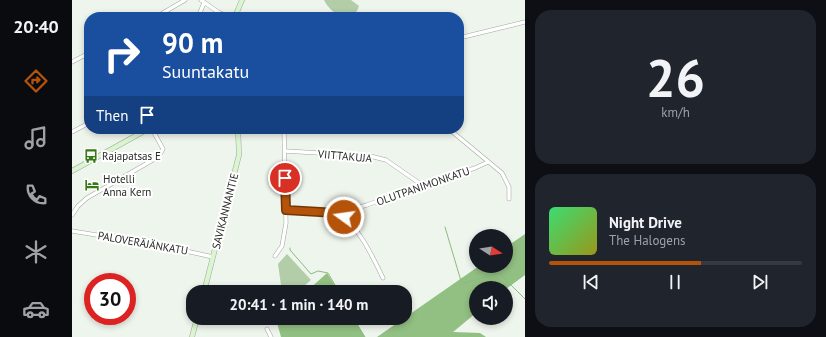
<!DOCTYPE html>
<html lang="en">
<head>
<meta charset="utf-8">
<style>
	:root { --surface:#171b24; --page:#20242c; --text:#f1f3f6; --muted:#9ea1a6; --line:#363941; --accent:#b45309 }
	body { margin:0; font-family:"PT Sans",sans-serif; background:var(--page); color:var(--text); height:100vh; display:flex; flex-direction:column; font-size:15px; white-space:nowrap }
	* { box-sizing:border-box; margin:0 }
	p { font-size:13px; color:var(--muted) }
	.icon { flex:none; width:22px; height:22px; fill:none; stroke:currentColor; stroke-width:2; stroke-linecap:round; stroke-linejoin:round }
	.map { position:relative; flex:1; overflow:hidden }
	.details { display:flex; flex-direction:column; gap:10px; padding:10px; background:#0d0f14; width:301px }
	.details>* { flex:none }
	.guide { position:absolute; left:12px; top:12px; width:380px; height:122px; border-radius:16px; box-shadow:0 2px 6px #0003; background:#1a4fa0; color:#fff; overflow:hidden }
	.needle { width:26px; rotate:102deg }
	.fabs { position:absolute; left:397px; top:229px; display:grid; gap:8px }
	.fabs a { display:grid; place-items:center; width:44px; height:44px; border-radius:50%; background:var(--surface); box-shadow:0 2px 6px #0003; font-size:20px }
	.speed { position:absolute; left:12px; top:273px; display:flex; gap:8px; font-size:20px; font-weight:700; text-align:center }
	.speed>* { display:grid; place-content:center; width:52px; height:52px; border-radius:50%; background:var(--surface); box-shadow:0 2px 6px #0003; line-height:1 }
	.speed .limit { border:6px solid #d22; background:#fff; color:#111 }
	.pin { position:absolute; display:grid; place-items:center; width:34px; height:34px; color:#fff; margin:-17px; border:2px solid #fff; border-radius:50%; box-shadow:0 1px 4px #0007 }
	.me { position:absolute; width:44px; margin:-22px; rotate:284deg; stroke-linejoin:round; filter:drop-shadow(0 0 3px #0008) }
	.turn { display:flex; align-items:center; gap:14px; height:84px; padding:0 12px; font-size:18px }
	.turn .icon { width:52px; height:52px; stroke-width:2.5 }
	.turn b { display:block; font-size:28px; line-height:34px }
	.then { display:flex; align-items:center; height:38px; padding:0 12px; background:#0003; gap:8px; font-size:15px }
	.details .card { flex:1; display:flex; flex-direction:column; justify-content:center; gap:6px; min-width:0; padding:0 14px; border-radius:16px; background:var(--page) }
	.details .dial { align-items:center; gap:0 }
	.dial b { font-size:52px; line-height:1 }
	.song { display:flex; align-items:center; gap:12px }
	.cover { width:48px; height:48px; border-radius:6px; background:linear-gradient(135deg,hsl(140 70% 55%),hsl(60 70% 35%)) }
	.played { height:4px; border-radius:2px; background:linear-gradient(90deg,var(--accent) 60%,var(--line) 60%) }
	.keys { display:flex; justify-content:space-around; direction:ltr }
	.trip { position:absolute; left:114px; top:285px; width:226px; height:40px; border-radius:16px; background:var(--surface); box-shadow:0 2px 6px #0003; font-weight:700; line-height:40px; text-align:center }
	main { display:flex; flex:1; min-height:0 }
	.dock { display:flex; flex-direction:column; width:72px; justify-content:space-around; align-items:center; background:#090b0e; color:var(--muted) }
	.dock .icon { width:28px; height:28px }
	.dock .on { color:var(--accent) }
	.dock b { font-size:18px; color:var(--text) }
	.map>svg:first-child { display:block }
	.green { fill:#b2cda8 }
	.forest { fill:#92bf82 }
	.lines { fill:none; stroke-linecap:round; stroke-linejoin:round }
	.stream { stroke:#8dba7e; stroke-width:1 }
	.street-casing { stroke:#a1a79f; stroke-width:4.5 }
	.secondary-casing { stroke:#a1a79f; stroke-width:5.5 }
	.street { stroke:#fff; stroke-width:3.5 }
	.secondary { stroke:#dbf5d1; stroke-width:4.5 }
	.route-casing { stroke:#753606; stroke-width:10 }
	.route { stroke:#b45309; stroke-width:7 }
	.labels { text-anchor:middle; stroke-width:4; stroke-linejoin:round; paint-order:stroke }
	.poi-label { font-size:11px; fill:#272a26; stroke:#fff; text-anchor:start }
	.street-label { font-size:11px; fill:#272a26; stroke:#fff }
</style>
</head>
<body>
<main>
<nav class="dock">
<b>20:40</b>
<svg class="icon on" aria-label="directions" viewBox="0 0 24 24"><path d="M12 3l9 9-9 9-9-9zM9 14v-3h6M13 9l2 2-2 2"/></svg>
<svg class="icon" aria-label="music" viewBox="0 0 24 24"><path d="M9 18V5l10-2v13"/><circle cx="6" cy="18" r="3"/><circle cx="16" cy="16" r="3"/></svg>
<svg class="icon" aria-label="phone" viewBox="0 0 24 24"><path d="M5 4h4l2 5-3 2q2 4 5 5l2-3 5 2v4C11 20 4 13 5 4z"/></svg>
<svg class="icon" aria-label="climate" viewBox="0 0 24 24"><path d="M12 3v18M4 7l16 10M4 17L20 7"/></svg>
<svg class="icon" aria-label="car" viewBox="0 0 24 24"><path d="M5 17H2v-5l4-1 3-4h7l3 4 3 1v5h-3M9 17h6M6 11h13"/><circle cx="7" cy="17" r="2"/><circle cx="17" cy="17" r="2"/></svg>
</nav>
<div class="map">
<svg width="453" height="337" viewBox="0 0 453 337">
	<rect width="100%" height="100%" fill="#eef5ec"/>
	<g class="green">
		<path d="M252,0H279L287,6C286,9 284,13 282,15C272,24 256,9 252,0Z"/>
		<path d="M215,254L239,280L225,292H210L206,264Z"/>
	</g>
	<g class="forest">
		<path d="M453,234V275L434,289V288H404V313L381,332L408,333L414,337H305L407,266H434V247Z"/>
		<path d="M255,273L267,292H234Z"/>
		<path d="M205,318H282L293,337H209L204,319Z"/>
	</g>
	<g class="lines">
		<g class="stream">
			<path d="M373,227L389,281L392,283L427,273L453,299"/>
			<path d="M218,248V250L239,274L246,271L256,273L267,292"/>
			<path d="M281,318L293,337"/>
		</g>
		<defs>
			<g id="street">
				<path d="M129,0L146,12L158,17"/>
				<path d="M84,17L113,0"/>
				<path d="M126,17L132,3"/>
				<path d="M387,38L453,22"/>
				<path d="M0,62L17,53"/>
				<path d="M377,129L430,173L437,187V199"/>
				<path d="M0,132L17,123"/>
				<path d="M213,151L298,156L314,160L350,185"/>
				<path d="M214,210L265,213L295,205L350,185L403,168L416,162"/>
				<path d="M265,213C288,227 300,256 311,278"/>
				<path d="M0,215L6,206L15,198L86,157L91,149L80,129"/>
				<path d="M0,231L91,246L141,257"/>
				<path d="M203,256L210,246L214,223L212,129"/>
				<path d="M195,329L199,337"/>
			</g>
			<g id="secondary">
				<path d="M163,17L170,0"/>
				<path d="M0,171L76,129"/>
				<path d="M132,292L167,155L166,129"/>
				<path d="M120,337L125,318"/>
			</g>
		</defs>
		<use href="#street" class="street-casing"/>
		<use href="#secondary" class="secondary-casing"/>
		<use href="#street" class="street"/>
		<use href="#secondary" class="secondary"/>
	</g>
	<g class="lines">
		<defs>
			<path id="route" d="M213,178L214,210L265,213L272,217"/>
		</defs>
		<use href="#route" class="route-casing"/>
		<use href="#route" class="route"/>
	</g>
	<defs>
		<symbol id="bus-bare" viewBox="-9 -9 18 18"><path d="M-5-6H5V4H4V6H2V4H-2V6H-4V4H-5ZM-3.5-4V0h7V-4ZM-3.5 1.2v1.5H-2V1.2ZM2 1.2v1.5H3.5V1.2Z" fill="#377817" stroke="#fff" stroke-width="2.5" paint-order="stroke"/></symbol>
		<symbol id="hotel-bare" viewBox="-9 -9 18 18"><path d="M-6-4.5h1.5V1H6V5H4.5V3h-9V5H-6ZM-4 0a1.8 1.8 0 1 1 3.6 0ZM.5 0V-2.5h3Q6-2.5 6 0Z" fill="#377817" stroke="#fff" stroke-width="2.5" paint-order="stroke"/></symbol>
	</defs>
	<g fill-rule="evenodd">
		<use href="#bus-bare" x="9" y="146" width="20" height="20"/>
		<use href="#hotel-bare" x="10" y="175" width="20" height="20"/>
	</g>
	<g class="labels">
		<g class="poi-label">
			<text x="30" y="160">Rajapatsas E</text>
			<text x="31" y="183">Hotelli<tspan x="31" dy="13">Anna Kern</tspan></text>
		</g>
		<g class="street-label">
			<text transform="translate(273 156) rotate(5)" y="4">VIITTAKUJA</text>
			<text transform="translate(351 186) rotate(-19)" y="4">OLUTPANIMONKATU</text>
			<text transform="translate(153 211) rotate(-76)" y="4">SAVIKANNANTIE</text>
			<text transform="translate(71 243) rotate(10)" y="4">PALOVERÄJÄNKATU</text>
		</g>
	</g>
</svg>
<div class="fabs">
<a><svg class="needle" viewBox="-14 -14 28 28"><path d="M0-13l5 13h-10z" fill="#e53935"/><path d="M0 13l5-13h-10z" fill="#9ea1a6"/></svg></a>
<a><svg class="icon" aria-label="sound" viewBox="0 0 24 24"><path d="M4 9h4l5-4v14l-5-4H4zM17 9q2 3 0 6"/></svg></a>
</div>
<div class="speed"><div class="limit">30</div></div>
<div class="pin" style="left:213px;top:178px;background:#d93025"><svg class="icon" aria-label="arrive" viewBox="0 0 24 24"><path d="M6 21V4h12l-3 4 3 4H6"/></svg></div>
<svg class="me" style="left:272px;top:217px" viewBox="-20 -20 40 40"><circle r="17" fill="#b45309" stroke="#fff" stroke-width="3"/><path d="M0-11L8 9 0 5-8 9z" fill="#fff"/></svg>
<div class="trip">20:41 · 1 min · 140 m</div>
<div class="guide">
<div class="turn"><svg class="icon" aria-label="right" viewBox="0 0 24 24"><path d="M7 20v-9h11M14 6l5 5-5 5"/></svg><div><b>90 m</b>Suuntakatu</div></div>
<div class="then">Then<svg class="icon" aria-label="arrive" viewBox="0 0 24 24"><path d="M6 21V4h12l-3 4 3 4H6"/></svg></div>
</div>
</div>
<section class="details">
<div class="card dial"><b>26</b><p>km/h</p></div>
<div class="card">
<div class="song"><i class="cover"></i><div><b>Night Drive</b><p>The Halogens</p></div></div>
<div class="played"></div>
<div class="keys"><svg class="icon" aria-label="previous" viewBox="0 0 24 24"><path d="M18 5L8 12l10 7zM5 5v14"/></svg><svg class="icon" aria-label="pause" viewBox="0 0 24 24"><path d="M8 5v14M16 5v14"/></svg><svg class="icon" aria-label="next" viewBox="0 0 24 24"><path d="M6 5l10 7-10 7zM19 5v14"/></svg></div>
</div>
</section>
</main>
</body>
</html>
